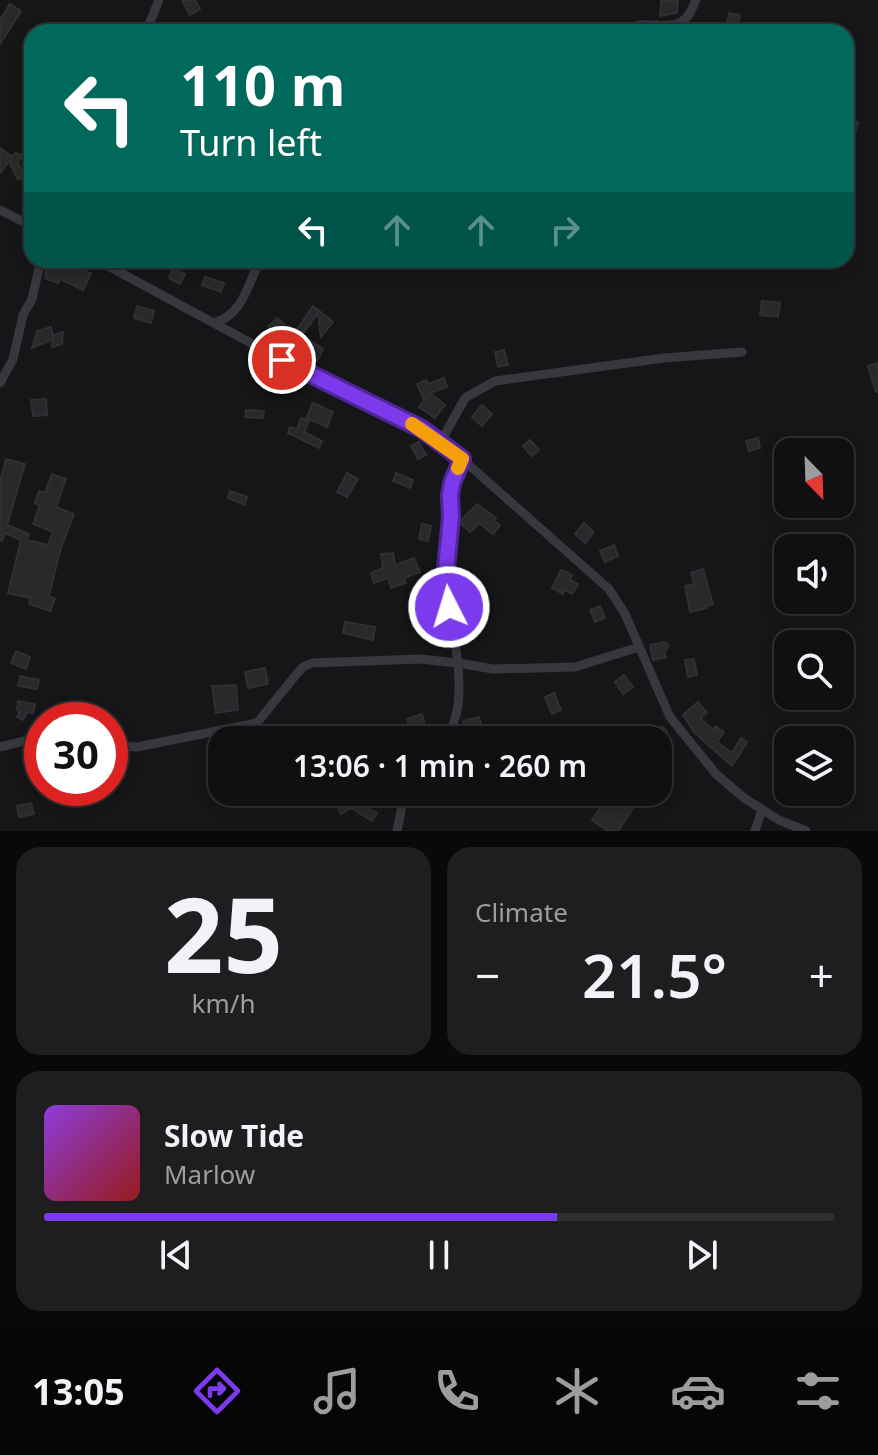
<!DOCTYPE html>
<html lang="en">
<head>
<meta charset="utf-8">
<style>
	:root { --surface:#101012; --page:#1e1e20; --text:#f1f3f6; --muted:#9c9d9f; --line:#303032; --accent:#7c3aed }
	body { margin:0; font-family:"Noto Sans",sans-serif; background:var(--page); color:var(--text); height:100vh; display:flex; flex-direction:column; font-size:30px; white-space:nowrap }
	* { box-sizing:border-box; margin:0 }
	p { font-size:26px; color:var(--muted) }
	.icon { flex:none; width:44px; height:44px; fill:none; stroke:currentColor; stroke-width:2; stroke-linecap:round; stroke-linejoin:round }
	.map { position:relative; height:831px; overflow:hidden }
	.drawer { display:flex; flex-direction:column; gap:16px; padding:16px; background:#09090a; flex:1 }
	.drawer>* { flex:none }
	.banner { position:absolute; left:24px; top:24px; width:830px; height:244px; border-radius:24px; box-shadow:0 4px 12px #0003,0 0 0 2px var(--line); background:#00695c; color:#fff; overflow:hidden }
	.needle { width:52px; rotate:157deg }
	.fabs { position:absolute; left:774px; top:438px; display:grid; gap:16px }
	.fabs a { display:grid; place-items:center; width:80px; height:80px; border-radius:16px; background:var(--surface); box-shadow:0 4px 12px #0003,0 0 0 2px var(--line); font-size:40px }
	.speed { position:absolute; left:24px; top:702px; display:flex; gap:16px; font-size:40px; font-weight:700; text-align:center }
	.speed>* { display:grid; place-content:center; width:104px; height:104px; border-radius:50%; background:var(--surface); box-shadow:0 4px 12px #0003,0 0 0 2px var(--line); line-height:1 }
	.speed .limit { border:12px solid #d22; background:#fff; color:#111 }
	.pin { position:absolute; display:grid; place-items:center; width:68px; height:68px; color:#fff; margin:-34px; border:4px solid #fff; border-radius:50%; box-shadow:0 2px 8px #0007 }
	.me { position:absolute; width:88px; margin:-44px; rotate:355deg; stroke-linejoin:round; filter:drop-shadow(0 0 6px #0008) }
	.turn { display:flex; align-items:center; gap:28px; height:168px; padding:0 24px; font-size:36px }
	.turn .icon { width:104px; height:104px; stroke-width:2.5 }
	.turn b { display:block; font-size:56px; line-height:68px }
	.lanes { display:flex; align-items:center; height:76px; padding:0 24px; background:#0003; justify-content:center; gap:40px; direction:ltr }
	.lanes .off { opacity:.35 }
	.big { font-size:60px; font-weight:600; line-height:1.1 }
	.drawer .tile { flex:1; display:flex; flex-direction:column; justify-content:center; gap:12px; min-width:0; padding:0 28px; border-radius:24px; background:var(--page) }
	.drawer .dial { align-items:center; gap:0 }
	.dial b { font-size:104px; line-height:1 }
	.song { display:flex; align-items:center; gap:24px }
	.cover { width:96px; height:96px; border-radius:12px; background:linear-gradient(135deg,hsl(270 70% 55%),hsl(0 70% 35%)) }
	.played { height:8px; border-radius:4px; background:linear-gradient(90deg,var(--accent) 65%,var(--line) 65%) }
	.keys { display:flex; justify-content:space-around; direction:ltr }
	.heat { display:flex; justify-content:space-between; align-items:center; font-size:44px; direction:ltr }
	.drawer .tiles { flex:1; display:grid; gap:16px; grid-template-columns:1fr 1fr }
	.tile:last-child { grid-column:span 2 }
	.trip { position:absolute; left:208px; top:726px; width:464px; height:80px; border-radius:24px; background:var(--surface); box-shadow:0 4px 12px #0003,0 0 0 2px var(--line); font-weight:600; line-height:80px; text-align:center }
	.dock { display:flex; height:128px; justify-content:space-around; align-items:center; background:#060607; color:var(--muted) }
	.dock .icon { width:56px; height:56px }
	.dock .current { color:var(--accent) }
	.dock b { font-size:36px; color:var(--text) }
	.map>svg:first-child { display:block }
	.building { fill:#29292c; stroke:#303034; stroke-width:2 }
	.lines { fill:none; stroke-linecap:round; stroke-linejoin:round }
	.minor { stroke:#37383d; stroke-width:9 }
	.route-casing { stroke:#51269a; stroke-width:20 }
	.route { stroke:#7c3aed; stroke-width:14 }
	.slow { stroke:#f59e0b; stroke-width:14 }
</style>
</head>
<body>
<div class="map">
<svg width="878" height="831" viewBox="0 0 878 831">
	<rect width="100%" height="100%" fill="#161618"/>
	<g class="building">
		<path d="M182,0H195L200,9L190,15Z"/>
		<path d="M661,1H678L677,13L660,16Z"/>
		<path d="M10,4L21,11L0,44V20Z"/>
		<path d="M729,13L740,15L737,30L726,28Z"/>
		<path d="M846,120L858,122L855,134L846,133Z"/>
		<path d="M0,148L13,157L15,153L22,155L18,163L25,177L18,180L9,161L0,173Z"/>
		<path d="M48,260H64L91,274L83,290L60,279L58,283L45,278Z"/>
		<path d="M173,269L185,274L180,284L169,278Z"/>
		<path d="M205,277L224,283L221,292L202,285Z"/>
		<path d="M762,301L780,303L778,317L760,315Z"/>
		<path d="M137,306L154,311L151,323L134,318Z"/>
		<path d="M313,306L333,322L321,337L318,313L302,335L323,349L317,361L307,355L308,352L284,335L280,338L268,327L277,318L294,334Z"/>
		<path d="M51,327L53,335L63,332L62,344L52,347L53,339L32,348L37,331Z"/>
		<path d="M504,350L508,365L498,367L495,352Z"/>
		<path d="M878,363V392H876L868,366Z"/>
		<path d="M444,378L447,387L430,393L445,405L435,418L419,407L424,400L417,384L426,380L428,384Z"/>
		<path d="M46,399L47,415L33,416L31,400Z"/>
		<path d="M313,403L333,412L327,427L306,418Z"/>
		<path d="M482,405L492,414L482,426L472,417Z"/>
		<path d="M246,410L264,411L263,418L245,417Z"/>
		<path d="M301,418L309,421L304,432L322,441L319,448L288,433L290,427L297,429Z"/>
		<path d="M758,438L760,448L749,451L746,441Z"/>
		<path d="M530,440L539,450L532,456L523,446Z"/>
		<path d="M419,442L426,455L418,459L411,446Z"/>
		<path d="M6,459L25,464L7,525L29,534L27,540L48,545L53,532L33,524L40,505L35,503L39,491L45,493L52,474L66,479L56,507L74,514L60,551L49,596L55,599L50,611L29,604L31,598L8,593L21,540L5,533L2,541H0V481Z"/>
		<path d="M347,473L358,479L347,497L337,492Z"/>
		<path d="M396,473L413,480L410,488L393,481Z"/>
		<path d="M230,491L247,497L245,505L228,498Z"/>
		<path d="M477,504L496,518L494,521L500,525L493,534L479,523L470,532L459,522Z"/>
		<path d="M584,523L594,532L585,543L575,534Z"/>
		<path d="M422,524L431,526L428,541L419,539Z"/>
		<path d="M614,545L618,556L605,562L600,551Z"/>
		<path d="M393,553L395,565L414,558L420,572L404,578L406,583L391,588L388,578L374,583L371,573L383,568L381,554Z"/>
		<path d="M703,569L713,604L706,606V608L690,612L685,586L694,584L691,573Z"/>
		<path d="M561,570L572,575L570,580L578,584L572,594L565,590L563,594L552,588Z"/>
		<path d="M469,583L471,599L460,600L458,584Z"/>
		<path d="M600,606L605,618L595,622L590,610Z"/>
		<path d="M345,622L375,627L373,640L343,633Z"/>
		<path d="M665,642L669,645L664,653L666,657L653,660L650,645Z"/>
		<path d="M16,651L30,657L26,669L11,663Z"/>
		<path d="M694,659L697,675L688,677L685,660Z"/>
		<path d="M265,668L268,684L248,688L245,672Z"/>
		<path d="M624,675L633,687L623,694L615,682Z"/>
		<path d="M20,676L39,680L37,689L18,686Z"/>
		<path d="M236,685L238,710L216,713L212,686Z"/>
		<path d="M554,693L561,710L552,714L545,697Z"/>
		<path d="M18,701L35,704L33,713L27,712L23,720L17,717L20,711L17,710Z"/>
		<path d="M698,702L707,713L700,718L713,730L715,726L724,732L717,742L732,753L741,738L747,742L732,766L694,732L683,715Z"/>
		<path d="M422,714L426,729L412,733L407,719Z"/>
		<path d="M479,717L483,731L467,735L463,721Z"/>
		<circle cx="660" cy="734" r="7"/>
		<path d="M351,792L357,796L353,799L377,813L372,821L351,808L341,814L334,801Z"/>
		<path d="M608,796L623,806L625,803L633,808L618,831H608L592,820Z"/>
		<path d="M31,803L34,814L19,817L17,806Z"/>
	</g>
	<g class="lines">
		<g class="minor">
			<path d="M146,32L159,0"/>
			<path d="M627,32C641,15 671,36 687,17C691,13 693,5 696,0"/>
			<path d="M0,210L32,226"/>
			<path d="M97,260L282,360L422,429L462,459L609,589L625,614L670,717L716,774L744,798L779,820L806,831"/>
			<path d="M214,323C243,315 248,284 260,260"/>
			<path d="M0,383L13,359L23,315L32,299L41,260"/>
			<path d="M440,443L465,398L495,381L664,358L742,352"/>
			<path d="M462,459L452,483L445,579L458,663L493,669L575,667L639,647"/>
			<path d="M110,745L137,747L257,723L295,676L303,667L312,663L420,659L458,663C460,691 461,716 445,740"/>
			<path d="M0,747L32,739L42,740"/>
			<path d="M397,831L402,806L408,792"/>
			<path d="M755,831L762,809"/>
		</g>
	</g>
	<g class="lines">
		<defs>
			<path id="route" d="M282,360L422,429L462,459L452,483L450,495L451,517L445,579L449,607"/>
		</defs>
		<use href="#route" class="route-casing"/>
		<use href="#route" class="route"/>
		<path class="slow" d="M412,424L462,459L458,468"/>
	</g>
</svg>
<div class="fabs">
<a><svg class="needle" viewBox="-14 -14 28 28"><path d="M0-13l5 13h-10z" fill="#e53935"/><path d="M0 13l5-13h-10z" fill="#9c9d9f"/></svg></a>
<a><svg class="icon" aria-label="sound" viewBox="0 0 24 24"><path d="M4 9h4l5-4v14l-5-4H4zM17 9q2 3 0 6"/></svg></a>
<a><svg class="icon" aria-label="search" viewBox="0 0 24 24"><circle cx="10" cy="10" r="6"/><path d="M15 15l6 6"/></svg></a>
<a><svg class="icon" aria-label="layers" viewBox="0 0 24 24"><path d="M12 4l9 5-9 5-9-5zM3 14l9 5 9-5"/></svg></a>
</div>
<div class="speed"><div class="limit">30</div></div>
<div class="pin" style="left:282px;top:360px;background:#d93025"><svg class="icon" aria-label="arrive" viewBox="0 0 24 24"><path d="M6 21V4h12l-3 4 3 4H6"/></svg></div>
<svg class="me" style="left:449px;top:607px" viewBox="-20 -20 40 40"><circle r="17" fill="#7c3aed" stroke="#fff" stroke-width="3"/><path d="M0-11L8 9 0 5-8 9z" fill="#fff"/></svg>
<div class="trip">13:06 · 1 min · 260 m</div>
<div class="banner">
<div class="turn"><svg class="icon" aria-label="left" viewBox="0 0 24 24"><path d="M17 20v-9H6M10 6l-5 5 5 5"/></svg><div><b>110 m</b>Turn left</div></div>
<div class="lanes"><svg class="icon" aria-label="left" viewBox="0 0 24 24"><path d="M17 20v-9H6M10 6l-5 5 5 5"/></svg><svg class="icon off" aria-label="ahead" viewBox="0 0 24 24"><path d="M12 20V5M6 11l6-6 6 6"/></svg><svg class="icon off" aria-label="ahead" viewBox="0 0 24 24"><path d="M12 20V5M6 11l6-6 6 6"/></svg><svg class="icon off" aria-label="right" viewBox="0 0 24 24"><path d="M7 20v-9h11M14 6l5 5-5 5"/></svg></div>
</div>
</div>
<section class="drawer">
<div class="tiles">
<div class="tile dial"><b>25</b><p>km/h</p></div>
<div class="tile"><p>Climate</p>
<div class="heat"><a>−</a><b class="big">21.5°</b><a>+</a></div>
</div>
<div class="tile">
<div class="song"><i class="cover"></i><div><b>Slow Tide</b><p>Marlow</p></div></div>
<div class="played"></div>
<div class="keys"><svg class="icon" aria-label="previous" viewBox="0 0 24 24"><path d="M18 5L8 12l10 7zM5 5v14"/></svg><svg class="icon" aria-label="pause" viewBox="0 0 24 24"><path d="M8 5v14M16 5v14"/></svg><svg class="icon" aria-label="next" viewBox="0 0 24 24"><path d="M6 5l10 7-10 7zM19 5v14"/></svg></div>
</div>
</div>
</section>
<nav class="dock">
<b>13:05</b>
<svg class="icon current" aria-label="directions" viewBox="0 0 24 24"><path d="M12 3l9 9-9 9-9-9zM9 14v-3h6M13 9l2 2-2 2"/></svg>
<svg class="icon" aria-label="music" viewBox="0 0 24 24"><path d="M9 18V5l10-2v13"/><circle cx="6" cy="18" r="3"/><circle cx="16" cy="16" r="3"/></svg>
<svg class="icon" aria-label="phone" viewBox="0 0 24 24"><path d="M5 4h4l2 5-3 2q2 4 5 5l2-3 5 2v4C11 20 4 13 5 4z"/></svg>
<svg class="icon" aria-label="climate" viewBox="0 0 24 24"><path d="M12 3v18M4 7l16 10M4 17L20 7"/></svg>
<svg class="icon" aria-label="car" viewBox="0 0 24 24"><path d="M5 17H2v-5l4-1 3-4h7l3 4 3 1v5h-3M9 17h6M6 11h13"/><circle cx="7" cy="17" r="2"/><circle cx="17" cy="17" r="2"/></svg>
<svg class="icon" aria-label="filters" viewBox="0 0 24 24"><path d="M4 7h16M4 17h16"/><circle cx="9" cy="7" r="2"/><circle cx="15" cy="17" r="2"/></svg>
</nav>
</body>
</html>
